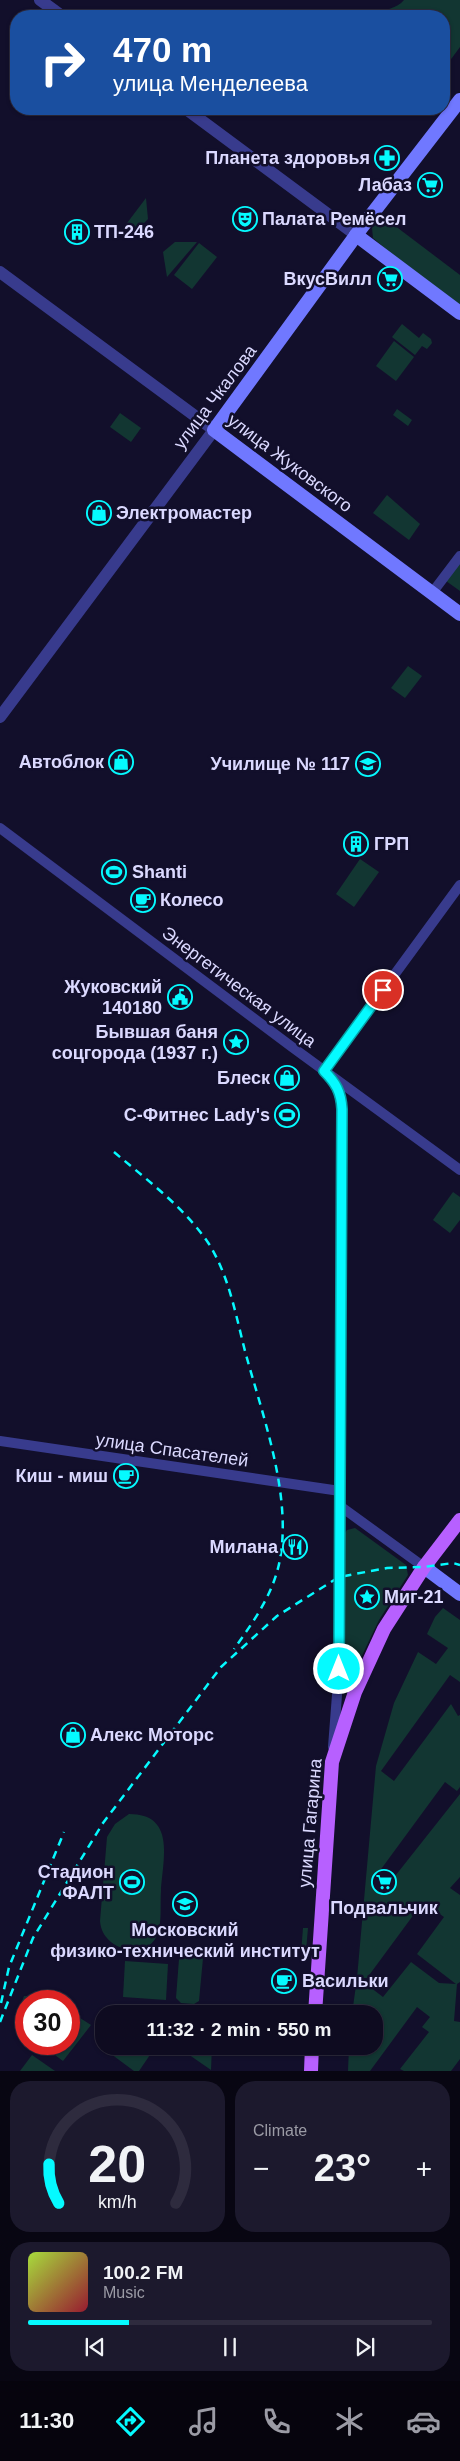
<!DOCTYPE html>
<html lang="en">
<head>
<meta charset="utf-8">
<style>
	:root { --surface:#0e0b20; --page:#1c192d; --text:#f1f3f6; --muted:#9b9ba5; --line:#2e2b3e; --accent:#05faff }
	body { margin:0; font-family:Arial,sans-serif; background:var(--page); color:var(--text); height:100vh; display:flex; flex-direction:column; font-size:19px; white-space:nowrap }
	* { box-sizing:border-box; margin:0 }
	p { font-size:16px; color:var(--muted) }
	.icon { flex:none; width:28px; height:28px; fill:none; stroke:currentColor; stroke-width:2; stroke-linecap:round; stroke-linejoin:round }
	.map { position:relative; height:2071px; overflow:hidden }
	.details { display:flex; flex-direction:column; gap:10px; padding:10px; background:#080612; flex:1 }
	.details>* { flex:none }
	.top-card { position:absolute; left:10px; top:10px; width:440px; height:105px; border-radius:20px; box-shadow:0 1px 4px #0004,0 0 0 1px var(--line); background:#1a4fa0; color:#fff; overflow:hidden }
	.speed { position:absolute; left:15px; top:1990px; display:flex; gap:10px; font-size:25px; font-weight:700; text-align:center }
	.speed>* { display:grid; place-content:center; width:65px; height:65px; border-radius:50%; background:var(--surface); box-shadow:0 1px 4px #0004,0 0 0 1px var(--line); line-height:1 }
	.speed .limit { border:8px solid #d22; background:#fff; color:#111 }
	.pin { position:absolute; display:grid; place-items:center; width:42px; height:42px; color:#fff; margin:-21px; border:2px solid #fff; border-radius:50%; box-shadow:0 1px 5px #0007 }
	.me { position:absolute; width:55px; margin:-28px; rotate:0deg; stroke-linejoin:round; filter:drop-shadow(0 0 4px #0008) }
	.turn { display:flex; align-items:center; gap:18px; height:105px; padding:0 20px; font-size:22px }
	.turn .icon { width:65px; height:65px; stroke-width:2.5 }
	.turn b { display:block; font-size:35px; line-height:42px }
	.big { font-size:38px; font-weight:700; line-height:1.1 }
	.details .card { flex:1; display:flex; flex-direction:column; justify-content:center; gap:8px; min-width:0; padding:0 18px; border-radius:20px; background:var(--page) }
	.details .dial { align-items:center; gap:0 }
	.dial svg { height:130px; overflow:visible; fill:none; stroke:var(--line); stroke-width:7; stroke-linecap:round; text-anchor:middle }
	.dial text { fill:var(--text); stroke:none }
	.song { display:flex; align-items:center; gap:15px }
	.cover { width:60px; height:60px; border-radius:8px; background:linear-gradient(135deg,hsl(80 70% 55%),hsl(350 70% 35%)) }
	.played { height:5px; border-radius:2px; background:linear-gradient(90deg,var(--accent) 25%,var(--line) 25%) }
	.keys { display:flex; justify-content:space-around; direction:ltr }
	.heat { display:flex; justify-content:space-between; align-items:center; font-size:28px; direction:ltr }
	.details .tiles { flex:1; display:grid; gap:10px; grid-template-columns:1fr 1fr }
	.card:last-child { grid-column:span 2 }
	.trip { position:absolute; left:95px; top:2005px; width:288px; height:50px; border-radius:20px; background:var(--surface); box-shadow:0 1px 4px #0004,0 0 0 1px var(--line); font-weight:700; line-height:50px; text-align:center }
	.tab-bar { display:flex; height:80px; justify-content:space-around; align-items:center; background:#06040d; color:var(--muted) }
	.tab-bar .icon { width:35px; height:35px }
	.tab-bar .active { color:var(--accent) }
	.tab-bar b { font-size:22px; color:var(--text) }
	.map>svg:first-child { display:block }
	.green { fill:#123632; fill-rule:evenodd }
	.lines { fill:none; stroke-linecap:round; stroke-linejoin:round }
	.minor { stroke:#383b8d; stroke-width:10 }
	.tertiary { stroke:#383b8d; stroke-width:12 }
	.secondary { stroke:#7078ff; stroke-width:14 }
	.primary { stroke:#b760ff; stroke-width:14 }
	.rail { stroke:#05faff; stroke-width:2.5; stroke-dasharray:8 6; stroke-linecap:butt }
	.route-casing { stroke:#03a2a6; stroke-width:12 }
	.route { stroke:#05faff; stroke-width:9 }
	.labels { text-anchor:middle; stroke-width:5; stroke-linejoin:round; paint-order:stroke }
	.poi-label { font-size:18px; font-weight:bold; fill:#dbd9ff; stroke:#120f2b; text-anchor:end }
	.street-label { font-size:18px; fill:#dbd9ff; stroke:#120f2b }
</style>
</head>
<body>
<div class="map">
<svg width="460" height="2071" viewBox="0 0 460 2071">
	<rect width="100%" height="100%" fill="#120f2b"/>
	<g class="green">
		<path d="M404,0H460V47L446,66H444V16H377C384,8 397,9 404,0Z"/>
		<path d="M146,198L148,219L143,224L140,234L118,235Z"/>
		<path d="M382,216L460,275V307L400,261L373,238L372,228Z"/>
		<path d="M175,242H197L167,277L163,252Z"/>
		<path d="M199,243L217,257L192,289L174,275Z"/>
		<path d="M402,324L419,338L423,333L431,339L432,343L427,349L422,346L415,355L392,337Z"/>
		<path d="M394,341L414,357L396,381L376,366Z"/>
		<path d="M397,409L412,420L408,426L393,415Z"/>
		<path d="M120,413L141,428L131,442L110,427Z"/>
		<path d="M387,495L420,524L409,540L373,513Z"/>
		<path d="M460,562V591L446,581Z"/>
		<path d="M408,666L422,676L405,698L391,688Z"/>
		<path d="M360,859L379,872L354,907L336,894Z"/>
		<path d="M453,1192L460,1197V1220L450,1233L433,1220Z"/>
		<path d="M355,1528L406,1565L408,1575L379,1620L355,1670L348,1673L344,1668L343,1536L347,1530Z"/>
		<path d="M443,1608L460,1620V1682L450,1675L381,1771L394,1781L451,1704L458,1716L460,1715V1787L457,1791L445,1782L376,1876L388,1885L460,1794V1877L450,1888L460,1895V1982L457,1984L454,2021L460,2022V2059L451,2071H404L400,2069L429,2032L422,2027L430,2017L417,2007L370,2071H348L349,2046H374V2014H352L357,1978L376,1766L394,1703L418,1652L436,1664L448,1648L427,1634L435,1617ZM423,1902L444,1917L417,1954L456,1984L439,1983L411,1962L383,1997L358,1978H367Z"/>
		<path d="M129,1814C176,1814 163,1859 161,1891C160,1904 162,1921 158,1933C149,1961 102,1952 100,1921L107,1837L115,1824Z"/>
		<path d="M303,1928H308L306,1951L301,1953Z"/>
		<path d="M184,1954L200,1955L203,1958L199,2001L194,2004L181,2003L176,1998L179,1959Z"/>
		<path d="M125,1961L168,1964L166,2000L123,1997Z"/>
		<path d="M24,1996H44V2001H26V2032L24,2036L15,2020Z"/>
		<path d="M69,2011L91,2025L63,2061L40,2044H69Z"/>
		<path d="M111,2046H156L139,2071H134L107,2051Z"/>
		<path d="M189,2046H212L211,2070L185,2052Z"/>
		<path d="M32,2055L55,2071H20Z"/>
	</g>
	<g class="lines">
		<g class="minor">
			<path d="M432,593L460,556"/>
			<path d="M0,828L292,1047L460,1170"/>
			<path d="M324,1071C336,1084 340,1092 342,1109L339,1669L333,1747"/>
			<path d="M324,1071L460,885"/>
			<path d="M0,1441L340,1491"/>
			<path d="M340,1506L424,1567"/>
		</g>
		<g class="tertiary">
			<path d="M40,0L62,16"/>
			<path d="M186,109L356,235"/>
			<path d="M0,272L214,430L0,717"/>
		</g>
		<g class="secondary">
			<path d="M460,100L362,227L214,430L460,614"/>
			<path d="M356,235L460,313"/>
			<path d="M424,1567L460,1594"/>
		</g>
		<g class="primary">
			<path d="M315,2014L332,1762L355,1692L384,1629L424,1567L460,1520"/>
			<path d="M311,2071L312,2046"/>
		</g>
		<g class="rail">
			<path d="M114,1152C147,1180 185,1208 209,1244C229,1276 236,1316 245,1351C262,1414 292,1494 280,1559C274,1593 254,1621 234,1649"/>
			<path d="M1,2003L9,1967L64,1832"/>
			<path d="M0,2022L33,1938L103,1823L221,1667L277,1616L339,1577L387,1568L424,1567L453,1563L460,1565"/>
		</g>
	</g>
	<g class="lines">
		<defs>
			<path id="route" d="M339,1669L342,1109C341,1092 336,1083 324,1071L383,990"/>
		</defs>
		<use href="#route" class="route-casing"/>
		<use href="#route" class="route"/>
	</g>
	<defs>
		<symbol id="pharmacy-ring" viewBox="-11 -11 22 22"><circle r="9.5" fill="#120f2b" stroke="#05faff" stroke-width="1.5"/><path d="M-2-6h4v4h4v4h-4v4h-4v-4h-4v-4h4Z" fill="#05faff"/></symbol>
		<symbol id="supermarket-ring" viewBox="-11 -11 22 22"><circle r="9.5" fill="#120f2b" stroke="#05faff" stroke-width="1.5"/><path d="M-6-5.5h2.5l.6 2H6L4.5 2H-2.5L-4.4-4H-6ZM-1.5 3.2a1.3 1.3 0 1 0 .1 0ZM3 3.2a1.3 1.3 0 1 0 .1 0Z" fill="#05faff"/></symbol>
		<symbol id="theatre-ring" viewBox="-11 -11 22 22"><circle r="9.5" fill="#120f2b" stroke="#05faff" stroke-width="1.5"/><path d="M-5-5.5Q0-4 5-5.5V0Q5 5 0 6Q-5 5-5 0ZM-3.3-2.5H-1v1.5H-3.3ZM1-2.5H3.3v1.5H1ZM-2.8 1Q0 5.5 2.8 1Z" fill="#05faff"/></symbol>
		<symbol id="building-ring" viewBox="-11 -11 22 22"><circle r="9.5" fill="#120f2b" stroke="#05faff" stroke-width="1.5"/><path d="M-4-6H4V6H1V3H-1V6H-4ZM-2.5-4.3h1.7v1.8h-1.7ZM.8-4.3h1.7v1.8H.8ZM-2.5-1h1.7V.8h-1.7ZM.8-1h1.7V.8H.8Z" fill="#05faff"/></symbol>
		<symbol id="shop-ring" viewBox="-11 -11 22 22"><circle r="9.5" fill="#120f2b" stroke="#05faff" stroke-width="1.5"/><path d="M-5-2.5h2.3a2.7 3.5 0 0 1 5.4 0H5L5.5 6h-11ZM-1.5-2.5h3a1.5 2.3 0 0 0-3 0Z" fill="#05faff"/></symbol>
		<symbol id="university-ring" viewBox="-11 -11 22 22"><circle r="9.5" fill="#120f2b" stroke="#05faff" stroke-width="1.5"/><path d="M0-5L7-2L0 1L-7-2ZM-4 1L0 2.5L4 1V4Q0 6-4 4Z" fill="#05faff"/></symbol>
		<symbol id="stadium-ring" viewBox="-11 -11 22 22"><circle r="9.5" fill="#120f2b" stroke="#05faff" stroke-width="1.5"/><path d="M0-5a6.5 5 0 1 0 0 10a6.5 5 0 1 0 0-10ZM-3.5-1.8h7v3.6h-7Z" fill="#05faff"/></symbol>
		<symbol id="cafe-ring" viewBox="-11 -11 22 22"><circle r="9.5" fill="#120f2b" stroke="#05faff" stroke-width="1.5"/><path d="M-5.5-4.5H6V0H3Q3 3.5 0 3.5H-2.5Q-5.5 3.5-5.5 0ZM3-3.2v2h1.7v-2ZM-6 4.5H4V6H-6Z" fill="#05faff"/></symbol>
		<symbol id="civic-ring" viewBox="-11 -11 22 22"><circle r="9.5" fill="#120f2b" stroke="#05faff" stroke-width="1.5"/><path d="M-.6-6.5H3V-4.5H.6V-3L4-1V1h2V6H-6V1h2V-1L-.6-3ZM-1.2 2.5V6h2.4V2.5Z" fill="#05faff"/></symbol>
		<symbol id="sight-ring" viewBox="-11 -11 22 22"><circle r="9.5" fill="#120f2b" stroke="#05faff" stroke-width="1.5"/><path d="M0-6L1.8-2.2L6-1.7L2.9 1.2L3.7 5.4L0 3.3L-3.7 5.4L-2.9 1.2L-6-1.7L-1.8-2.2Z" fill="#05faff"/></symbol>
		<symbol id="restaurant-ring" viewBox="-11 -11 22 22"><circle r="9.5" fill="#120f2b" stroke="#05faff" stroke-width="1.5"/><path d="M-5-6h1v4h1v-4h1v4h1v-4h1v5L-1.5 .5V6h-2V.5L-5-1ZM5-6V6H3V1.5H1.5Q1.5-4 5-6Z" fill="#05faff"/></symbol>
	</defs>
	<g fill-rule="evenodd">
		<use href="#pharmacy-ring" x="373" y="144" width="28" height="28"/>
		<use href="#supermarket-ring" x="416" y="171" width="28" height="28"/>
		<use href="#theatre-ring" x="231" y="205" width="28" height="28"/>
		<use href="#building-ring" x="63" y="218" width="28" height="28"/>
		<use href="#supermarket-ring" x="376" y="265" width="28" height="28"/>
		<use href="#shop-ring" x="85" y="499" width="28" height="28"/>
		<use href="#shop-ring" x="107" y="748" width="28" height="28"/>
		<use href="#university-ring" x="354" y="750" width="28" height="28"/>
		<use href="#building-ring" x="342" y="830" width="28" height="28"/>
		<use href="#stadium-ring" x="100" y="858" width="28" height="28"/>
		<use href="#cafe-ring" x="129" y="886" width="28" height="28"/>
		<use href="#civic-ring" x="166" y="983" width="28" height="28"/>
		<use href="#sight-ring" x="222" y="1028" width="28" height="28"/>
		<use href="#shop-ring" x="273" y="1064" width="28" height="28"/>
		<use href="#stadium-ring" x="273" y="1101" width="28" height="28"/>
		<use href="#cafe-ring" x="112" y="1462" width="28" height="28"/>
		<use href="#restaurant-ring" x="281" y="1533" width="28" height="28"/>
		<use href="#sight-ring" x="353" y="1583" width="28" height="28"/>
		<use href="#shop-ring" x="59" y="1721" width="28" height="28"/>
		<use href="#stadium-ring" x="118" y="1868" width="28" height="28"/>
		<use href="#supermarket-ring" x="370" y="1868" width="28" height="28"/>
		<use href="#university-ring" x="171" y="1890" width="28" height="28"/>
		<use href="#cafe-ring" x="270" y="1967" width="28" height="28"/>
	</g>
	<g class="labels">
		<g class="poi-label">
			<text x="370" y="164">Планета здоровья</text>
			<text x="412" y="191">Лабаз</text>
			<text x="262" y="225" text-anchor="start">Палата Ремёсел</text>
			<text x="94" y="238" text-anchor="start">ТП-246</text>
			<text x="372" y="285">ВкусВилл</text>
			<text x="116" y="519" text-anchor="start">Электромастер</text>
			<text x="104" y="768">Автоблок</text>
			<text x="350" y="770">Училище № 117</text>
			<text x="374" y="850" text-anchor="start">ГРП</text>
			<text x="132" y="878" text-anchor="start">Shanti</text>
			<text x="160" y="906" text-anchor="start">Колесо</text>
			<text x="162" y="993">Жуковский<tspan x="162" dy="21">140180</tspan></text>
			<text x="218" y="1038">Бывшая баня<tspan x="218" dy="21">соцгорода (1937 г.)</tspan></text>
			<text x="270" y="1084">Блеск</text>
			<text x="270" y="1121">С-Фитнес Lady's</text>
			<text x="108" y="1482">Киш - миш</text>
			<text x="278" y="1553">Милана</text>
			<text x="384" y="1603" text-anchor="start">Миг-21</text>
			<text x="90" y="1741" text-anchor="start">Алекс Моторс</text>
			<text x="114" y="1878">Стадион<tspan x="114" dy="21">ФАЛТ</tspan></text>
			<text x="384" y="1914" text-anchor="middle">Подвальчик</text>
			<text x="185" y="1936" text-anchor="middle">Московский<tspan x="185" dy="21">физико-технический институт</tspan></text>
			<text x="302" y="1987" text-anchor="start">Васильки</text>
		</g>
		<g class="street-label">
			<text transform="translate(215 397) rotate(-53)" y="6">улица Чкалова</text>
			<text transform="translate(290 463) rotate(37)" y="6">улица Жуковского</text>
			<text transform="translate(239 987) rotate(37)" y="6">Энергетическая улица</text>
			<text transform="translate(172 1450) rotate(8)" y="6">улица Спасателей</text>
			<text transform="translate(310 1823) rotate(-85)" y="6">улица Гагарина</text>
		</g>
	</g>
</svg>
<div class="speed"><div class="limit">30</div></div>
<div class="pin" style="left:383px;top:990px;background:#d93025"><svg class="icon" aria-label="arrive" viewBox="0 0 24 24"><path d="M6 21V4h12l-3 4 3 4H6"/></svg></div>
<svg class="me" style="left:339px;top:1669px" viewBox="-20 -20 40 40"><circle r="17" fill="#05faff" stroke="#fff" stroke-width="3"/><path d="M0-11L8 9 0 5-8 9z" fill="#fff"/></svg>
<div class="trip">11:32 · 2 min · 550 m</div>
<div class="top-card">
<div class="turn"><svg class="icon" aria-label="right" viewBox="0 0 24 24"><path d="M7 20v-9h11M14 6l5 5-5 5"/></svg><div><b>470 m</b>улица Менделеева</div></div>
</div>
</div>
<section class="details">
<div class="tiles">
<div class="card dial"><svg viewBox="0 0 100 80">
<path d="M14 69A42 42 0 1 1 86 69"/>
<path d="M14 69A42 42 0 0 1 8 45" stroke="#05faff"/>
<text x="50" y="56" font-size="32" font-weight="700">20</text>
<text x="50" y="72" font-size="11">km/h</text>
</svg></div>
<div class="card"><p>Climate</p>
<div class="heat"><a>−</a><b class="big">23°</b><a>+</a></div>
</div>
<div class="card">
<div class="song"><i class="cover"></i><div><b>100.2 FM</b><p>Music</p></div></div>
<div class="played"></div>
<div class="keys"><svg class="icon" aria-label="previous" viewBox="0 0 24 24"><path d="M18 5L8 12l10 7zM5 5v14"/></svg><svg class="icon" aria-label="pause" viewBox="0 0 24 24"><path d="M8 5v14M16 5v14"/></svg><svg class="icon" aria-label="next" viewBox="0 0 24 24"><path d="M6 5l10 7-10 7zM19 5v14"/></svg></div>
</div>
</div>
</section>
<nav class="tab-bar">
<b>11:30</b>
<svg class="icon active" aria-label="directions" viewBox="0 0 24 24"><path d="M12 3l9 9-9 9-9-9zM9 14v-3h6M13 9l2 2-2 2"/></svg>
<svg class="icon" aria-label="music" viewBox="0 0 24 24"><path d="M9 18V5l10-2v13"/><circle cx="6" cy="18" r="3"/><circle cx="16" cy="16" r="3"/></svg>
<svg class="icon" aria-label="phone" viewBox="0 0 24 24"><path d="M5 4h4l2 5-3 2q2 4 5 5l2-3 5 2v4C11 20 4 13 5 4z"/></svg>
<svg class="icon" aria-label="climate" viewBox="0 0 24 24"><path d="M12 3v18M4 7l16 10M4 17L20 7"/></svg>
<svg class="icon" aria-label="car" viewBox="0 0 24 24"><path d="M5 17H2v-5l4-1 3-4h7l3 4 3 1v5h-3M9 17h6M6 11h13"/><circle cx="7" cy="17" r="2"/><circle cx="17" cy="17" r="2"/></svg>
</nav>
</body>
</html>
